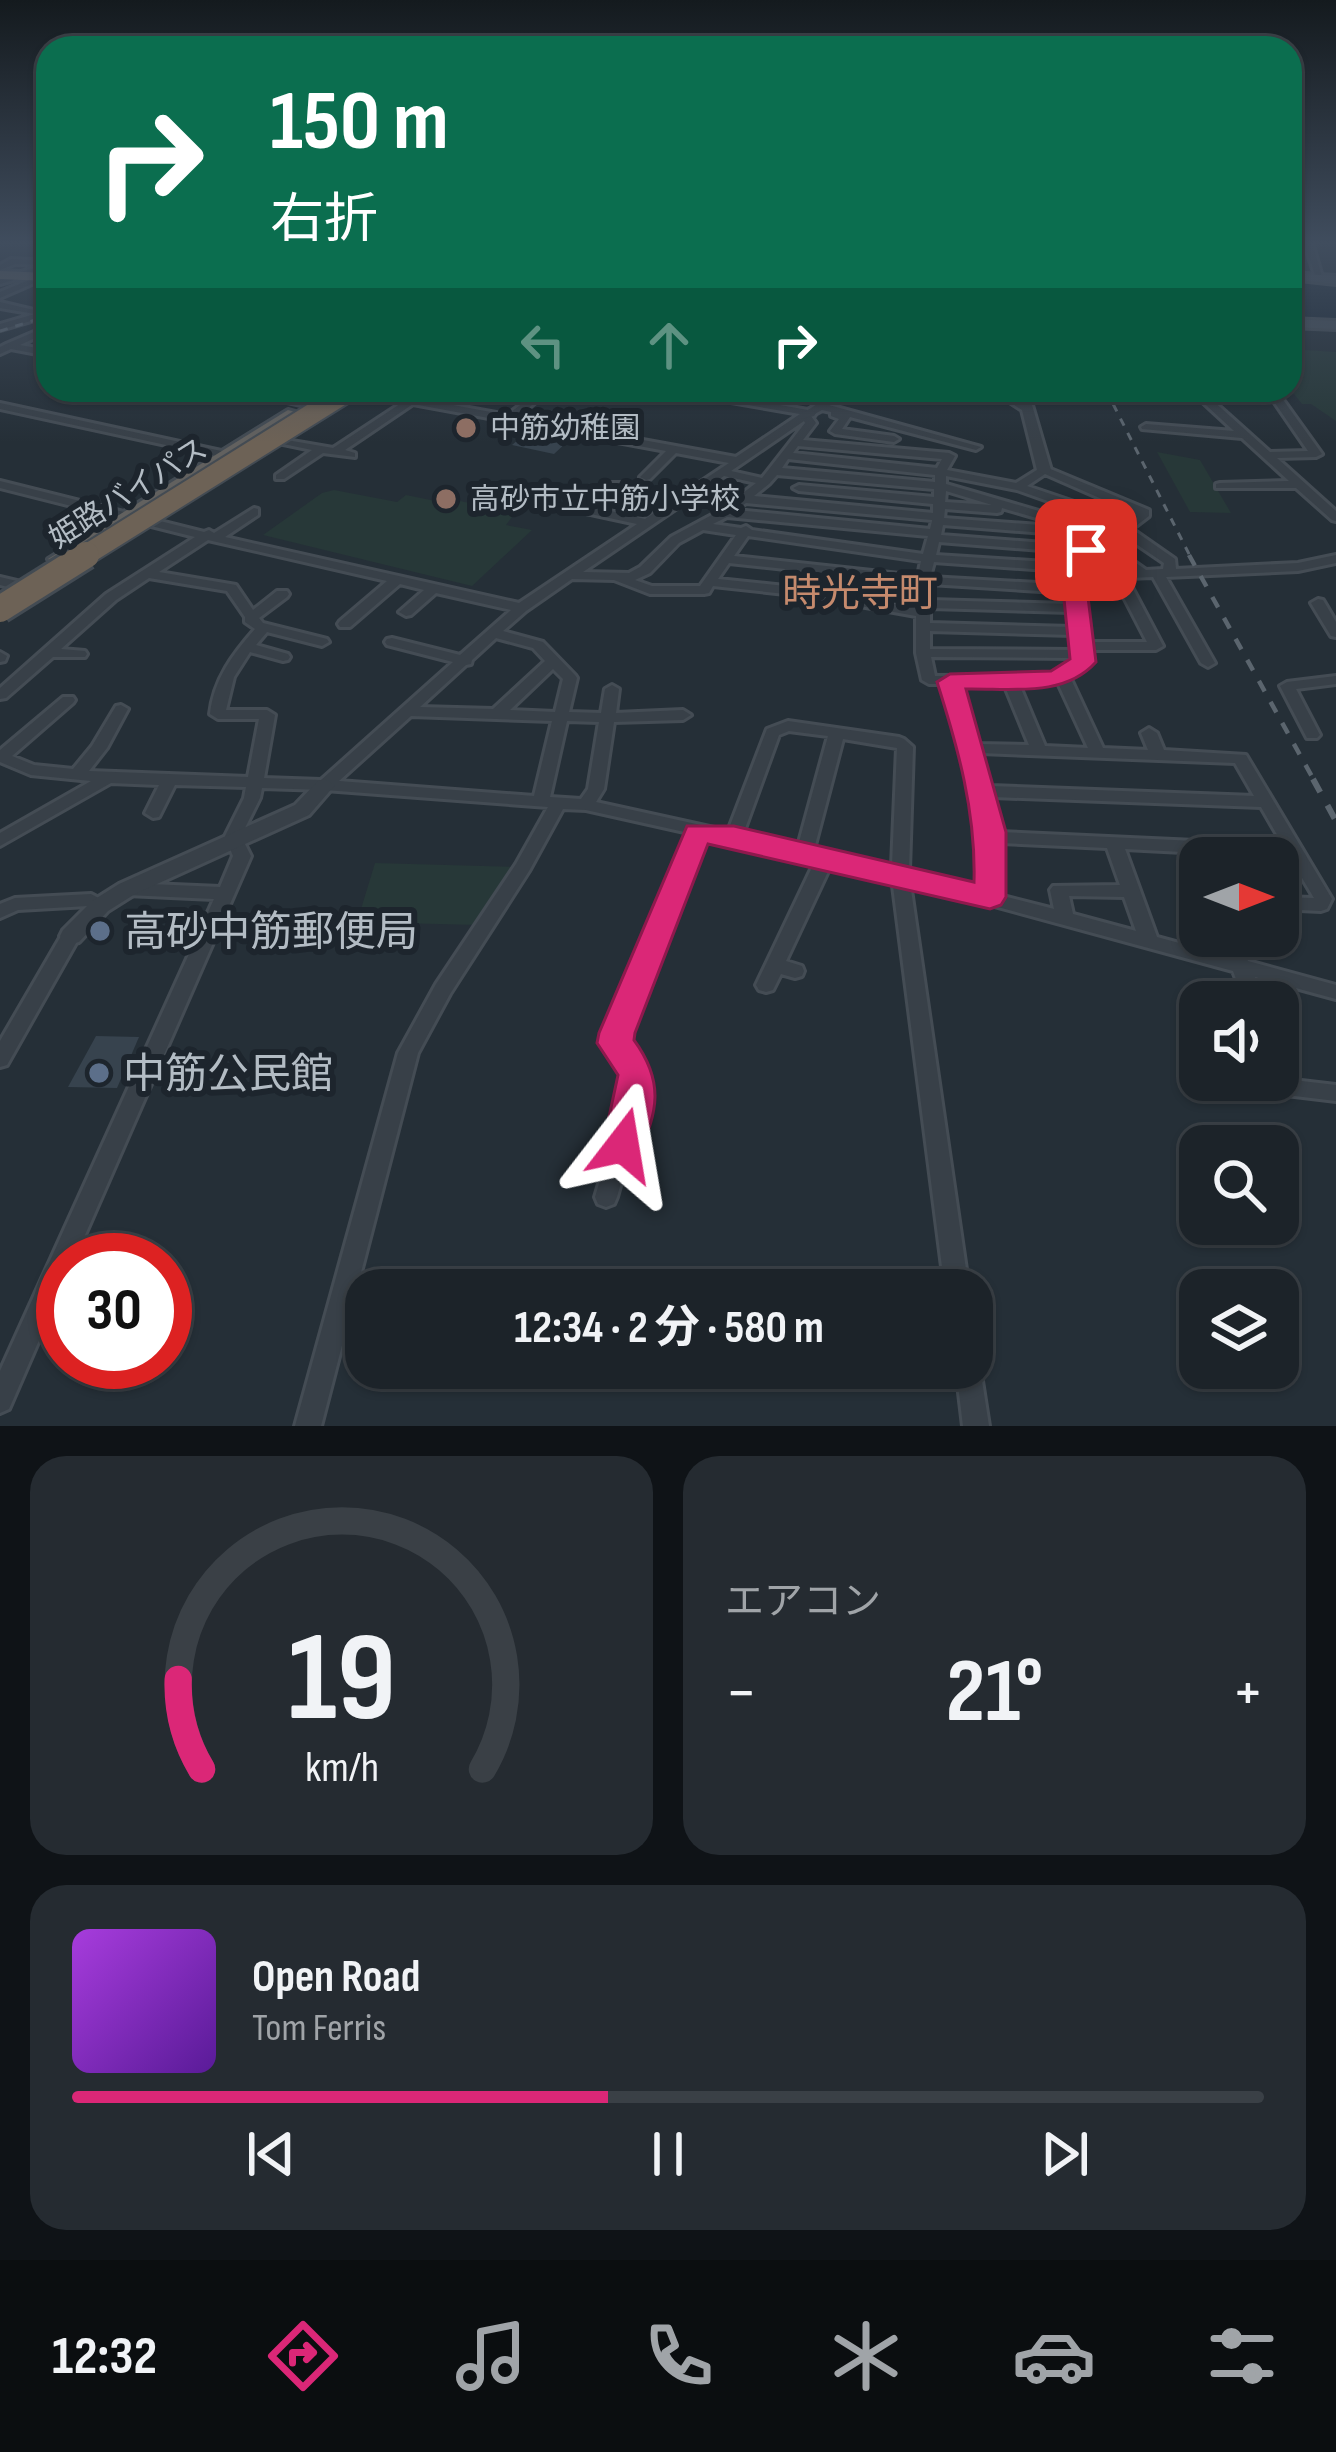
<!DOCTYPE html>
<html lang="ja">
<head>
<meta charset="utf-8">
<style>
	:root { --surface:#1c2329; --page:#252b31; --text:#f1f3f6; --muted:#a0a4a8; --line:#3a4046; --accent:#db2777 }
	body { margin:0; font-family:"Sofia Sans Condensed","Noto Sans JP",sans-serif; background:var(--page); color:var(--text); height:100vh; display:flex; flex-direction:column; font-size:45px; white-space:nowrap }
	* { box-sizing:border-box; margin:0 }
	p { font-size:39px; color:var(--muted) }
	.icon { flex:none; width:66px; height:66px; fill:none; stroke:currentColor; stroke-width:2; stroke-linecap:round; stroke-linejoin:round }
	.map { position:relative; height:1426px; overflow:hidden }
	.side { display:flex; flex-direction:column; gap:30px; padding:30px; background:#0f1317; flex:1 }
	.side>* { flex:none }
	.hud { position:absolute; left:36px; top:36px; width:1266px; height:366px; border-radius:36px; box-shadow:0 3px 9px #0004,0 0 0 3px var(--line); background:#0b6e4f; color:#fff; overflow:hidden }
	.needle { width:78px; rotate:90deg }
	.tools { position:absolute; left:1179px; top:837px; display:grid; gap:24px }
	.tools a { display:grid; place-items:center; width:120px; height:120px; border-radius:24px; background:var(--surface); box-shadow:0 3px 9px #0004,0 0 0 3px var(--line); font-size:60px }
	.speed { position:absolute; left:36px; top:1233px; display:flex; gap:24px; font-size:60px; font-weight:700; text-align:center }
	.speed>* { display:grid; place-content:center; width:156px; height:156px; border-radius:50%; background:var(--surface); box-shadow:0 3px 9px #0004,0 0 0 3px var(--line); line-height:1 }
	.speed .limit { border:18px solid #d22; background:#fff; color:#111 }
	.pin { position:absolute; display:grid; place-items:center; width:102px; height:102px; color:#fff; margin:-51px; border-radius:24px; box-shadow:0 6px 18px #0006 }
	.me { position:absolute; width:132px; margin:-66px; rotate:14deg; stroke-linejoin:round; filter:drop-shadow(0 0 9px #0008) }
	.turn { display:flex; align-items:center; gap:42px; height:252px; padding:0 36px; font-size:54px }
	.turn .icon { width:156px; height:156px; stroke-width:2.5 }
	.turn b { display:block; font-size:84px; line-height:102px }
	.lanes { display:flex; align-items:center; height:114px; padding:0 36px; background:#0003; justify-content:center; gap:60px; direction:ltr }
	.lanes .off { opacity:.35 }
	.big { font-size:90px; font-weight:700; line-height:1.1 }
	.side .tile { flex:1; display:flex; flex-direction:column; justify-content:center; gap:18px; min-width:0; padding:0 42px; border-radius:36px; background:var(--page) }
	.side .dial { align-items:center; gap:0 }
	.dial svg { height:312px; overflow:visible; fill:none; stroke:var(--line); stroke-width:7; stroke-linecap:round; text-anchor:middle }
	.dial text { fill:var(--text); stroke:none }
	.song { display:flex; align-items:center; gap:36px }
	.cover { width:144px; height:144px; border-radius:18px; background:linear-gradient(135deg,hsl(280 70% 55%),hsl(270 70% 35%)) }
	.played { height:12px; border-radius:6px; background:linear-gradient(90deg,var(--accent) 45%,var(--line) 45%) }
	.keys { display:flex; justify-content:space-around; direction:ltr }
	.heat { display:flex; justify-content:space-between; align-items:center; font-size:66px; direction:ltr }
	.side .tiles { flex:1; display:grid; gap:30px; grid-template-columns:1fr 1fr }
	.tile:last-child { grid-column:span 2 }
	.trip { position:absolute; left:345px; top:1269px; width:648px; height:120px; border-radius:36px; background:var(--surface); box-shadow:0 3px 9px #0004,0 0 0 3px var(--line); font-weight:700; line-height:120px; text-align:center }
	.dock { display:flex; height:192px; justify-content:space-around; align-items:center; background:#0b0e10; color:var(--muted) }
	.dock .icon { width:84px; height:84px }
	.dock .selected { color:var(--accent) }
	.dock b { font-size:54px; color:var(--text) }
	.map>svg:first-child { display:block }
	.green { fill:#273838 }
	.water { fill:#1a2734 }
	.building { fill:#37434e }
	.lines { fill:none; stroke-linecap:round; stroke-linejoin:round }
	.minor-casing { stroke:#444c54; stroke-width:6 }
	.tertiary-casing { stroke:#444c54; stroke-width:6 }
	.secondary-casing { stroke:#444c54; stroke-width:6 }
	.trunk-casing { stroke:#434b53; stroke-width:6 }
	.minor { fill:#384048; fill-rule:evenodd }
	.tertiary { fill:#384048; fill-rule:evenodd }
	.secondary { fill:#47505a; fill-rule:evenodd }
	.trunk { fill:#62615f; fill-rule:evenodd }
	.rail-far2 { stroke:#5b656e; stroke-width:3; stroke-dasharray:8 8; stroke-linecap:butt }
	.rail-far1 { stroke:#5b656e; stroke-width:4.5; stroke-dasharray:12 12; stroke-linecap:butt }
	.rail { stroke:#5b656e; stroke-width:6; stroke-dasharray:15 15; stroke-linecap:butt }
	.motorway-bridge-far1-casing { stroke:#434b53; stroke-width:24; stroke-linecap:butt }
	.motorway-bridge-casing { stroke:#434b53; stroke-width:32; stroke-linecap:butt }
	.motorway-bridge-far1 { stroke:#6d6256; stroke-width:20 }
	.motorway-bridge { stroke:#6d6256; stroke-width:26 }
	.route { fill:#db2777; stroke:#8e194d; stroke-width:3 }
	.education-dot { fill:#8d6e63; stroke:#1d252d; stroke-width:4.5 }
	.service-dot { fill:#5c6f8a; stroke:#1d252d; stroke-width:4.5 }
	.labels { text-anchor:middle; stroke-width:12; stroke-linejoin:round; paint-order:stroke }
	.far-poi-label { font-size:30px; fill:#b3bcc4; stroke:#1d252d; text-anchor:start }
	.far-street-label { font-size:30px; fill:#b3bcc4; stroke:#1d252d }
	.neighbourhood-label { font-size:39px; fill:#c58a6d; stroke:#1d252d }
	.near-poi-label { font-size:42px; fill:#b3bcc4; stroke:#1d252d; text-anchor:start }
</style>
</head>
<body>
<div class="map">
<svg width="1336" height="1426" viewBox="0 0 1336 1426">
	<rect width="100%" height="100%" fill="#252f37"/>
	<g class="green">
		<path d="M1290,349L1336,352V421L1311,404H1302L1290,389Z"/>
		<path d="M1157,452L1200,460L1231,513L1190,512Z"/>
		<path d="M334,490L397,502L406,495L445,503L451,499L515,513L506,525L532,530L472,586L263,535L322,493Z"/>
		<path d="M375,863L516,867L478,925L357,922Z"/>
	</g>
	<path class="water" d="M1290,278L1336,284V322L1290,320Z"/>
	<g class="building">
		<path d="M526,433L568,441L554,454L512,445Z"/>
		<path d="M96,1036L139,1037L117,1088L68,1087Z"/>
	</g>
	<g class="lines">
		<defs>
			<g id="minor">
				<path d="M1304,242H1312L1323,280L1316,278Z"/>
				<path d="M11,259L48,261V270L0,284V278L45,265L15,264L0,270V265Z"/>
				<path d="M41,275L48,277L0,298V292Z"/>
				<path d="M0,302L42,312L48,310V316L0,330V324L35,314L0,308Z"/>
				<path d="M48,326V332L20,345L48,350V356L11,349L0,354V347L6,344Z"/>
				<path d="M232,390H253L310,401L315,404L310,407Z"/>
				<path d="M351,390H372L507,415L540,390H551L517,417L736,457L800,414L679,393L674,390H696L808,410L838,390H850L829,405L981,447L976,450L850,417L842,429L894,436L899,439L894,442L835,434L830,431L839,419L831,416V412L822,410L811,416L816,423L803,440L949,453L955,456L947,470L1016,483L1040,468H1048L1149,510V516L1132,529L1175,559L1176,569L1298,563L1336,555V563L1298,571L1166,577L1215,663L1208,667L1201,663L1153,577L1127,578L1163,646L1156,650H1089L1090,661L1088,664L1070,677L1103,748L1148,750L1141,733L1149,728L1157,733L1164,750L1246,755L1332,899L1327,909L1321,911L1278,909V897L1314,898L1289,856L1200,852L1203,858H1200V877L1194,875L1183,852L1125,849L1157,937L1227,956L1220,936H1238L1248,961L1336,985V999L1255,977L1265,1002H1245L1233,971L910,883L969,1290H945L892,878L831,865L786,961L802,966L804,971L802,976L795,978L781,974L773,990L766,992L759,990L756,985L815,861L705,837L627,1033L626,1042L647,1072V1090L617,1197L614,1204L606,1207L598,1204L595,1197L627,1090V1074L606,1043L607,1033L689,833L586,810L563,809L529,871L450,994L418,1053L321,1426H295L398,1053L436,984L516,864L548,807L325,790L262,788L260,798L241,836L251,856L74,1260H63V1285L9,1409L0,1413V1371L214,899L127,895L121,893L118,889L121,885L127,883L220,887L233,856L225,836L244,798L246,787L175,785L159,817L153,818L145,813L159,785L111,783L0,846V833L91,781L31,775L0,762V750L63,697H73L75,700L73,703L12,756L34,765L73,769L92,746L116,706L121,705L128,709L107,748L89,771L248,777L259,719H218L210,714C214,679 233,654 255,629L245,622V617L227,591L149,578L116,600L61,649L85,651L87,654L85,657H53L6,698L0,699V688L106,594L195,537L0,488V481L204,532L209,530L214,533L254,508L258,509V515L225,537L519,603L637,524L586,513L584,510L612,483H620L622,485L598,508L645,519L729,463L676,453L650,479L646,480L640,477L666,451L413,404L345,450L355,453V457L323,453L284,479H276V475L312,450L269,441V437L333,448L403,402ZM804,421L805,423L762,478L731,471ZM798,446L942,459L937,468L793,453ZM788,459L935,475V482L782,468ZM1045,474L1136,514L1123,524L1098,510L1027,486ZM777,475L934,489V497L799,485L793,488L799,491L933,504V513L754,496L769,484ZM724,476L756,483L721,510L671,537L640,567L629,573L583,572ZM946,476L1017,490L1093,517L1089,529L1080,523L946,484ZM946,491L992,505L945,502ZM746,503L932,520V521L930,529L736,510ZM1002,508L1067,527L944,518L945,509L997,513L1001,512ZM727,517L928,536L923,554L752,530L746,526L741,528L713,524ZM1104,522L1164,563L1163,569L1146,570L1098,536ZM943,525L1070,535L1076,531L1085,538L1082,546L941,535ZM703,530L736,535L700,586H652L635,580L650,573L679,543ZM748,536L921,561L918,576L734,556ZM208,540L387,581L340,621L338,624L340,627H350L400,584L424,590L399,612L406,616L411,615L436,593L511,610L460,655L392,638L387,639L385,642L387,645L453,662L321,780L264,778L275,715L267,710H226L234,677L250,652L283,661L288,660L290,657L288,654L256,645L267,632L322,646L329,642L327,639L263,623L259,618L287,597L289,594L287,591H277L253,610L236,585L159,572ZM939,542L1080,553L1077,564L936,555ZM1095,545L1129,570L1088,571ZM934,562L1075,572L1071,575L1073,578L1072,585L930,577ZM729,563L916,583V608L804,588L718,579ZM1114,578L1147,642H1087L1084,603L1086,579ZM572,579L614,580L650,594H704L709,593L713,586L804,596L916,616V653L922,680L929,684H943L975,788L973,791L977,795L984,843L982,890L909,870L913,747L904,739L899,737L788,721L767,729L728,831L596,802L604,789L614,722L683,720L691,715L683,710L616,713L619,689L612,685L605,689L601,713L569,712L577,678L575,675L543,642L503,631L526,611ZM930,584L1072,593L1071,604L930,600ZM930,608L1071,612L1072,627L930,623ZM930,631L1073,635L1075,650L930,649ZM496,638L533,648L545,661L493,709L420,707L466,665L471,664L472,660ZM931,657L1076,658V660L1054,675L935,676ZM553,669L563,679L555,712L510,710ZM1058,683L1088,748L1045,746L1019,684ZM958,684H1004L1029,745L978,744ZM411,716L552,721L534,796L339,781ZM567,721L599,722L588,789L581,799L550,797ZM789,731L828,736L798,846L743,834L779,735ZM843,739L897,748L892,866L814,849ZM981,753L1235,763L1254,796L991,786ZM993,797L1261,807L1283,845L999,832ZM1001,843L1107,848L1120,885L1053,886L1050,890L1054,909L999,895ZM1069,896L1124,897L1136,931L1073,914Z"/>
				<path d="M1159,390H1201L1270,452L1308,451L1266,390H1276L1322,454L1316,457L1277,458L1336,511V521L1332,520L1296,488H1216V484L1220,483L1289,481L1242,438L1142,429L1141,427L1146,424L1234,431L1194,394H1163Z"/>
				<path d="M0,403L226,452L232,455L226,458L0,409Z"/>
				<path d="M0,577L21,582L23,585L16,589L0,585Z"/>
				<path d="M1318,599L1323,600L1336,622V637L1331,636L1311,603Z"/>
				<path d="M0,652L7,656L5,661L0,662Z"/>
				<path d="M1336,676V684L1296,689L1320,735L1317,738H1307L1280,686L1287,682Z"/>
				<path d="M91,894L106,902L109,906L106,910L100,912L88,906L18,910L0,918V904L15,898Z"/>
				<path d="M71,929L78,931L80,936L7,1065L0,1067V1041L64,931Z"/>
				<path d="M1278,1059L1285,1061L1293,1080L1336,1085V1101L1278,1094L1272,1080H1278Z"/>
				<path d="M972,1357L977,1359L980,1368L989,1426H963L956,1368H972Z"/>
			</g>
			<g id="tertiary">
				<path d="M991,390H1006L1032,405L1051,470L1049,473L1044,474L1037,470L1022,410Z"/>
				<path d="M810,409L816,413L814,416L801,419V413Z"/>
				<path d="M325,779L335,785L309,815L135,894L108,911L79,942L71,944L63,942L60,936L63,930L92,901L119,884L295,805L318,781Z"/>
			</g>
			<g id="secondary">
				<path d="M1290,273L1336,276V284L1290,279Z"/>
				<path d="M1290,319L1336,321V329L1290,327Z"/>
			</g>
			<g id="trunk">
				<path d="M0,271L48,273V281L0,279Z"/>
				<path d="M288,410L302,414L65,563L58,565L48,559Z"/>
			</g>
		</defs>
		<use href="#minor" class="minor-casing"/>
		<use href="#tertiary" class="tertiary-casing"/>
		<use href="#secondary" class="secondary-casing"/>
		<use href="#trunk" class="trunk-casing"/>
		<use href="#minor" class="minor"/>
		<use href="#tertiary" class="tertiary"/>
		<use href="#secondary" class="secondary"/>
		<use href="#trunk" class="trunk"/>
		<g class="rail-far2">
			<path d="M0,331L48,316"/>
			<path d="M1106,390L1191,558"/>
		</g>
		<path class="rail-far1" d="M1189,555L1315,782"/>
		<path class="rail" d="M1313,779L1336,821"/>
		<defs>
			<path id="motorway-bridge-far1" d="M81,558L350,390"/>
			<path id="motorway-bridge" d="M0,609L86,555"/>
		</defs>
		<use href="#motorway-bridge-far1" class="motorway-bridge-far1-casing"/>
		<use href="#motorway-bridge" class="motorway-bridge-casing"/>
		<use href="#motorway-bridge-far1" class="motorway-bridge-far1"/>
		<use href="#motorway-bridge" class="motorway-bridge"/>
	</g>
	<linearGradient id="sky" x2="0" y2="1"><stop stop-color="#141a1e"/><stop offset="0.55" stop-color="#404d5e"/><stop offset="1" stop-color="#404d5e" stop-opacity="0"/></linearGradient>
	<rect width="1336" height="442" fill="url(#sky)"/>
	<path class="route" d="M1086,543L1097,550L1087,589L1096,662C1064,698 1010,688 966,689L1006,832V897L1001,905L990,909L708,844L635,1033L634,1040C664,1081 659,1112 637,1157L623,1162L609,1157L603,1145L618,1075L597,1043L599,1033L687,826H734L974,882C976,812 958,748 937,682L950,674L1051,671L1070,659L1063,589L1075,550Z"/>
	<g class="education-dot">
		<circle cx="466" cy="428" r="12"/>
		<circle cx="446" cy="499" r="12"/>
	</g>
	<g class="service-dot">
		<circle cx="100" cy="931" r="12"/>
		<circle cx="99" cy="1073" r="12"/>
	</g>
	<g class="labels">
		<g class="far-poi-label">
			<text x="490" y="438">中筋幼稚園</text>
			<text x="470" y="509">高砂市立中筋小学校</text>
		</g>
		<g class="far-street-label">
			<text transform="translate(128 493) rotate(-32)" y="10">姫路バイパス</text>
		</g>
		<g class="neighbourhood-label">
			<text x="860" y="606">時光寺町</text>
		</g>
		<g class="near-poi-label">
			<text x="124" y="946">高砂中筋郵便局</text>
			<text x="123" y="1088">中筋公民館</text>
		</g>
	</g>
</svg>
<div class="tools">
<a><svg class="needle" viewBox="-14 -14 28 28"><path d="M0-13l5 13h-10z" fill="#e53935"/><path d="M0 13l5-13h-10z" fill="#a0a4a8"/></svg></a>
<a><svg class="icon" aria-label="sound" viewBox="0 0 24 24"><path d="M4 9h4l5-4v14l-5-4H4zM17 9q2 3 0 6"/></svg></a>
<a><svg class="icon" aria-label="search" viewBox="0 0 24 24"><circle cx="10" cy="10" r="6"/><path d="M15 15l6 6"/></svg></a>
<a><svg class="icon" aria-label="layers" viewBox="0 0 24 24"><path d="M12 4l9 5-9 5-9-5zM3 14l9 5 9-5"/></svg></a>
</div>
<div class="speed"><div class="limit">30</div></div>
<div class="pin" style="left:1086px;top:550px;background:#d93025"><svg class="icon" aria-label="arrive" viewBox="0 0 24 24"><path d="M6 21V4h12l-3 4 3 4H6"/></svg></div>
<svg class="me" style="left:623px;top:1145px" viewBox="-20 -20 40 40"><path d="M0-17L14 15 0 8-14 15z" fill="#db2777" stroke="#fff" stroke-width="4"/></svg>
<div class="trip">12:34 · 2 分 · 580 m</div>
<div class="hud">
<div class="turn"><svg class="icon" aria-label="right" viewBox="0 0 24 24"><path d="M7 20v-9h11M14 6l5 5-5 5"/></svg><div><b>150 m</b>右折</div></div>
<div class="lanes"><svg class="icon off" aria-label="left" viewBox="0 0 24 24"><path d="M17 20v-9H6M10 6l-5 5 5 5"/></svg><svg class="icon off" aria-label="ahead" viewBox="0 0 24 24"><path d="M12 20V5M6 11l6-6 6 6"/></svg><svg class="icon" aria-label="right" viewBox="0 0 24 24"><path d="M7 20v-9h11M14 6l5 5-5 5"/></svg></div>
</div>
</div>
<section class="side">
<div class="tiles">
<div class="tile dial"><svg viewBox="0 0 100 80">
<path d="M14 69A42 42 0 1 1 86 69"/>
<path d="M14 69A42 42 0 0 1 8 46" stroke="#db2777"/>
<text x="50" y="56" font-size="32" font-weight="700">19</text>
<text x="50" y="72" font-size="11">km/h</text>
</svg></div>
<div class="tile"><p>エアコン</p>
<div class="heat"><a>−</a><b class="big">21°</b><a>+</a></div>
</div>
<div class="tile">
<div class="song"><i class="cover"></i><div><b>Open Road</b><p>Tom Ferris</p></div></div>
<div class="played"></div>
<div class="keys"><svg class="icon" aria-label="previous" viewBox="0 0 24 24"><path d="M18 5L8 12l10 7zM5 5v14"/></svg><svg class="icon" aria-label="pause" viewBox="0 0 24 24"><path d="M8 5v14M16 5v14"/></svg><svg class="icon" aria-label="next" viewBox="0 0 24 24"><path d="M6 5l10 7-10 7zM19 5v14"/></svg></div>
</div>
</div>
</section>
<nav class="dock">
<b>12:32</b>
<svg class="icon selected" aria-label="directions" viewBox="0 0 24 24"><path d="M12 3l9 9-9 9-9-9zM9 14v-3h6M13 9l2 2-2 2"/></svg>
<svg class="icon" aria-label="music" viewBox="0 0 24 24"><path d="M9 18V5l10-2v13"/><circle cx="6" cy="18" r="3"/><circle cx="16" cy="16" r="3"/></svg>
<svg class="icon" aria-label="phone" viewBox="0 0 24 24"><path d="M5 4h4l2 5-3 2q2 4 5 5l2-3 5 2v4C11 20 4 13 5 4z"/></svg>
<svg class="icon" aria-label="climate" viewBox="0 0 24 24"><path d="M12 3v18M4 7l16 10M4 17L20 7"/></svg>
<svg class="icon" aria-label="car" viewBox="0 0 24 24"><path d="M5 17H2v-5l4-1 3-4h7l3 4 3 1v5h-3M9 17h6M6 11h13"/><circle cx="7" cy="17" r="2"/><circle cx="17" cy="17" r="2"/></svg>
<svg class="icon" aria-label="filters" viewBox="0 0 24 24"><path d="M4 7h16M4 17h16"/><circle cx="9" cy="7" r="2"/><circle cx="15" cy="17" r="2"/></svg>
</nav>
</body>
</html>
